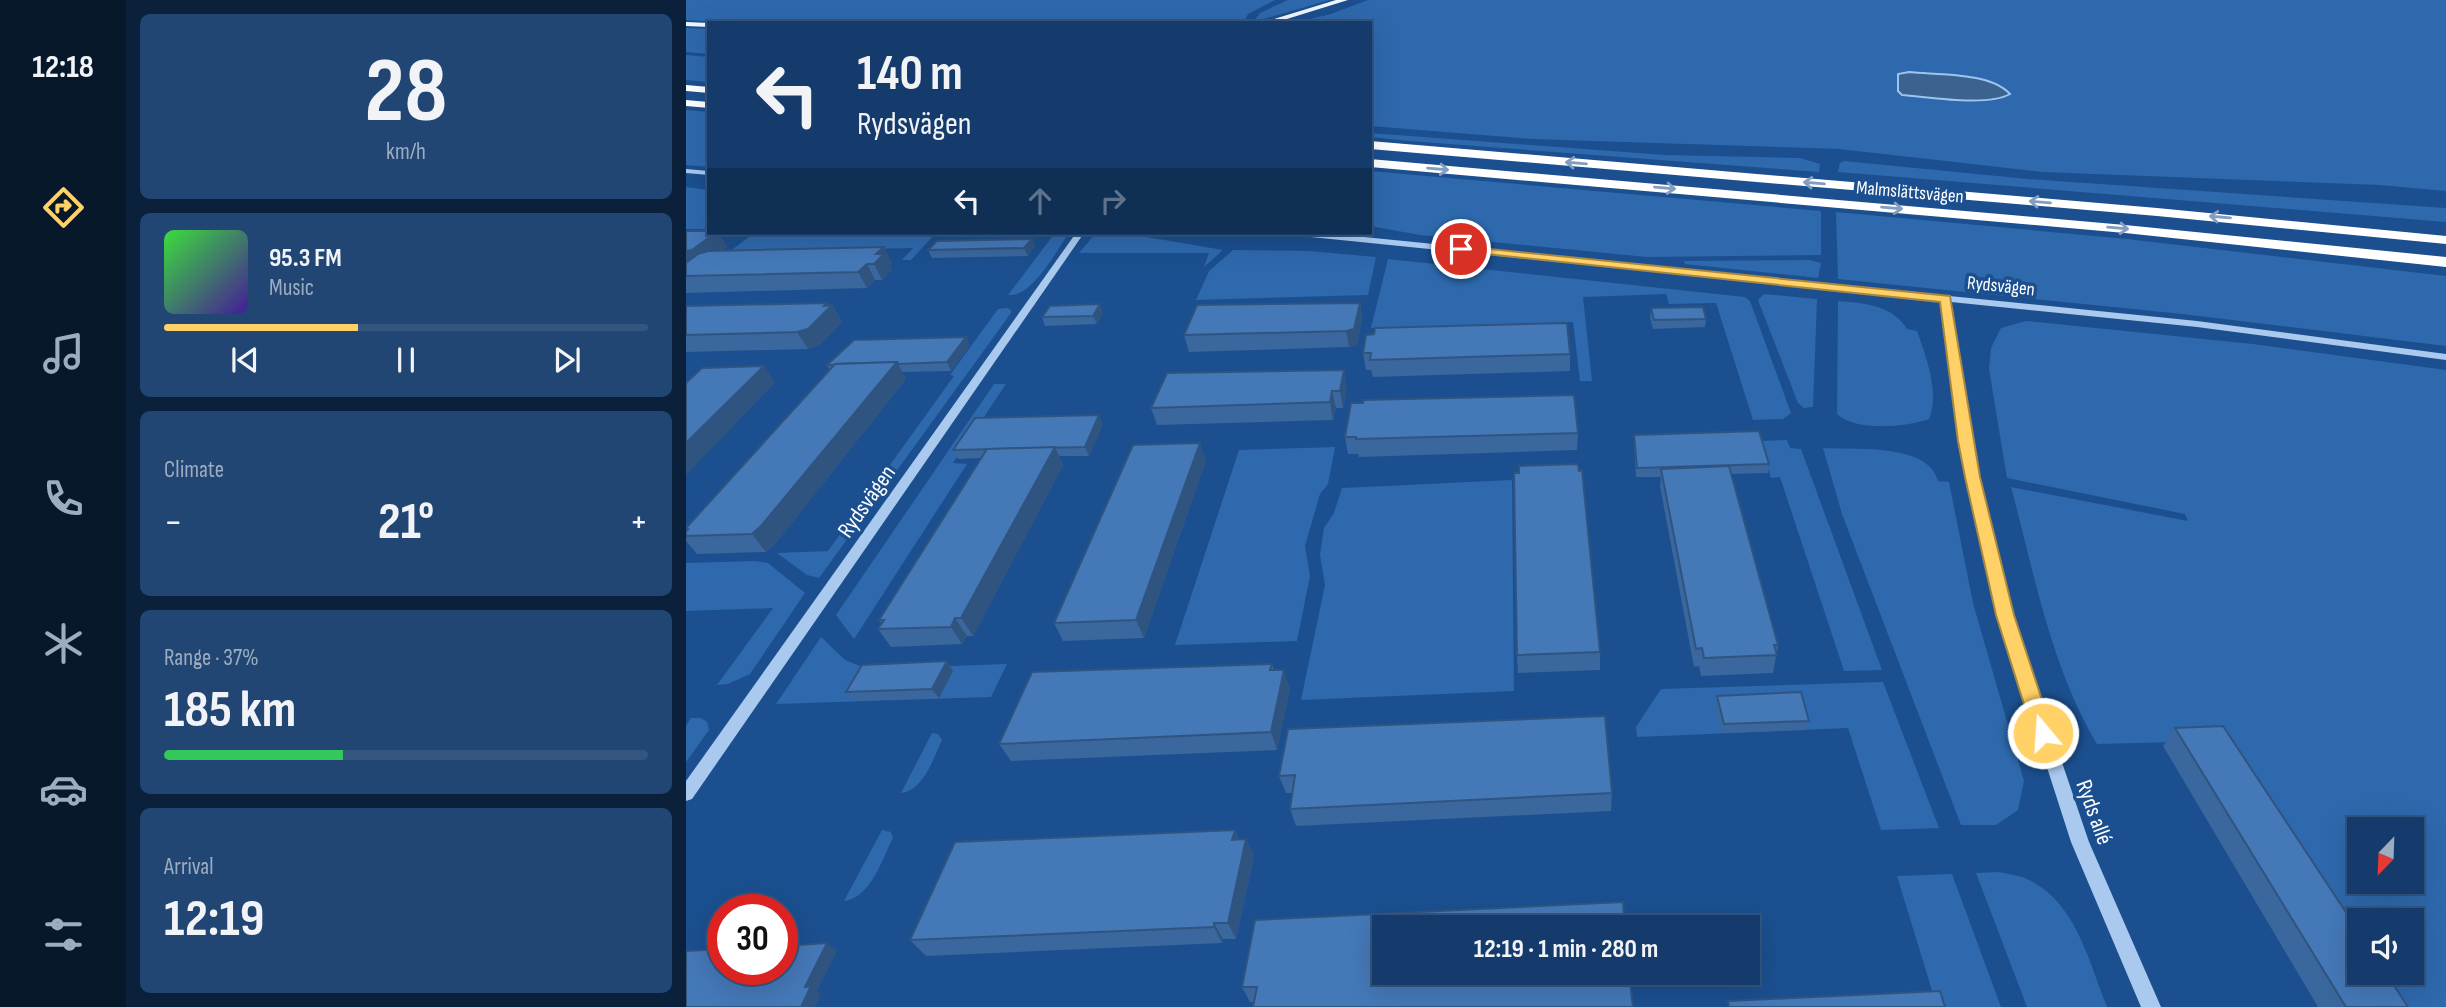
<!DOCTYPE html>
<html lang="en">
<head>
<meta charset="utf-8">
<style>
	:root { --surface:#143b6b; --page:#214673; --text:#f1f3f6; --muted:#9dadc1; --line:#33557e; --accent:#ffd166 }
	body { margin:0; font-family:"Sofia Sans Condensed",sans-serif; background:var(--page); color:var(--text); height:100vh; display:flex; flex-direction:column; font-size:26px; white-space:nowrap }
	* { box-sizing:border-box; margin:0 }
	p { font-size:23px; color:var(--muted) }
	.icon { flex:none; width:38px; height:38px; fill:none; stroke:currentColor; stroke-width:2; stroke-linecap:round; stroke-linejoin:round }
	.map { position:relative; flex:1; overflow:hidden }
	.side { display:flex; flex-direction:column; gap:14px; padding:14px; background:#0b203b; width:560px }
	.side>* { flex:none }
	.hud { position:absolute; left:21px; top:21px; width:665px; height:214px; border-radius:0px; box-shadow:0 7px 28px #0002,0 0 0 2px var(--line); background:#143b6b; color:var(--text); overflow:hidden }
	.needle { width:46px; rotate:203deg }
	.tools { position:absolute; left:1661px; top:817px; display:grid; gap:14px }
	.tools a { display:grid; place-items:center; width:77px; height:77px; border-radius:0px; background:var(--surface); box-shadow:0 7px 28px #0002,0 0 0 2px var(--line); font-size:35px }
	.speed { position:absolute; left:21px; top:894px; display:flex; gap:14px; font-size:35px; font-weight:700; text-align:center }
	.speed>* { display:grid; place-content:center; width:91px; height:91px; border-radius:50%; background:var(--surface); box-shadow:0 7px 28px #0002,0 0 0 2px var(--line); line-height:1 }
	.speed .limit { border:10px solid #d22; background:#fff; color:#111 }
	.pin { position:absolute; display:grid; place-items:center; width:60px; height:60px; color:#fff; margin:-30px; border:4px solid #fff; border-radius:50%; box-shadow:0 2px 7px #0007 }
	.me { position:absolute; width:77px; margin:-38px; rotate:342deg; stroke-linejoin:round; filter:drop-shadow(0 0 5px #0008) }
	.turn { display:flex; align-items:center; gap:24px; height:147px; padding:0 35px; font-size:32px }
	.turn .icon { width:91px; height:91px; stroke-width:2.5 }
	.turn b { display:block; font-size:49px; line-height:60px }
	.lanes { display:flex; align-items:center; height:66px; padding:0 35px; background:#0003; justify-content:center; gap:35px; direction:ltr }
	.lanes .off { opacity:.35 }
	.big { font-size:52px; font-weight:700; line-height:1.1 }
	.side .card { flex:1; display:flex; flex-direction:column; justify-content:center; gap:10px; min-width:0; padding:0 24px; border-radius:10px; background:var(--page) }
	.side .dial { align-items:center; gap:0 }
	.dial b { font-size:91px; line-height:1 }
	.song { display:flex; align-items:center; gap:21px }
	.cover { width:84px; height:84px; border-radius:10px; background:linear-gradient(135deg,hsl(120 70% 55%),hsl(260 70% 35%)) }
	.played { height:7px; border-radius:4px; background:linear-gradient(90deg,var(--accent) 40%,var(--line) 40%) }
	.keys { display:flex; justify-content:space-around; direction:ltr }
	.heat { display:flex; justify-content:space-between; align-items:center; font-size:38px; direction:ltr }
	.charge { height:10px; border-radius:5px; background:linear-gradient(90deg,#34c759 37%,var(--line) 0) }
	.trip { position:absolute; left:686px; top:915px; width:388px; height:70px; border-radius:0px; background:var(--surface); box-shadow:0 7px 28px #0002,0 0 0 2px var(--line); font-weight:700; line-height:70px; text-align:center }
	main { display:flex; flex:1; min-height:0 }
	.dock { display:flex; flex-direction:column; width:126px; justify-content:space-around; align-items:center; background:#08182b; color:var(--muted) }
	.dock .icon { width:49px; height:49px }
	.dock .current { color:var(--accent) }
	.dock b { font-size:32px; color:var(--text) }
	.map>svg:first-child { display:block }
	.green { fill:#2e69ad; fill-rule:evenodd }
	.water { fill:#3c6290; stroke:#9cc4f0; stroke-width:2 }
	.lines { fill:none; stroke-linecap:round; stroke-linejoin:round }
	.minor { fill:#a9c9ee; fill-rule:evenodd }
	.major { fill:#f0f6ff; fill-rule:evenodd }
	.highway { fill:#fff; fill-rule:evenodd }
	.wall { fill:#3a679d }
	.shaded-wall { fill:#305480 }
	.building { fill:#4478b7; stroke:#305480; stroke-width:2 }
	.oneway { stroke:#829ec1 }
	.route { fill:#ffd166; stroke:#a68842; stroke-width:2 }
	.labels { text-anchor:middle; stroke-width:7; stroke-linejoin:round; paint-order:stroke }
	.far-street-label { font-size:19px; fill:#fff; stroke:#1b4f8f }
	.street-label { font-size:23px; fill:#fff; stroke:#1b4f8f }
</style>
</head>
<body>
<main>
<nav class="dock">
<b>12:18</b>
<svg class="icon current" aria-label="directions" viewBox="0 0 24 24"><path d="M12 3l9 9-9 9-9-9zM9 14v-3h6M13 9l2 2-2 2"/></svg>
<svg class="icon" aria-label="music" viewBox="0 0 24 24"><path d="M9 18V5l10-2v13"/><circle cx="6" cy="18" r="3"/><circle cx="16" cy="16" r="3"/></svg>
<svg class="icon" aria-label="phone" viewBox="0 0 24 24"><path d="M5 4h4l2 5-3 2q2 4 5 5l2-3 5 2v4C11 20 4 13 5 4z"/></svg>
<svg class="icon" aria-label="climate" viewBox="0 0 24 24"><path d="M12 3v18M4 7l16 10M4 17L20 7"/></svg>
<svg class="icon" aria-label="car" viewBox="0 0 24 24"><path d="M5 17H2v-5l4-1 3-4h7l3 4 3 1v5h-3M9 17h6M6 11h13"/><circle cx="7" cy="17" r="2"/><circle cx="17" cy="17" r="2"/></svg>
<svg class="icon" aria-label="filters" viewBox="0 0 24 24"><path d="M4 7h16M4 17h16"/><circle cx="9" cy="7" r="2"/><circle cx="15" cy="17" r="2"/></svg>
</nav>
<section class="side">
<div class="card dial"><b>28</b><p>km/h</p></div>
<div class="card">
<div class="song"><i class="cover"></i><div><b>95.3 FM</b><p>Music</p></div></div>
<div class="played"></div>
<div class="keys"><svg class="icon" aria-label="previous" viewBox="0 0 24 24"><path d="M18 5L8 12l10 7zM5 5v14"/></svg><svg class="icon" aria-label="pause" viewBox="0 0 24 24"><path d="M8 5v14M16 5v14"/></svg><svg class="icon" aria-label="next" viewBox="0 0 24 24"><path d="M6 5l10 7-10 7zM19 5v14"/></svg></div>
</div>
<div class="card"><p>Climate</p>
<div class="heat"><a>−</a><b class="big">21°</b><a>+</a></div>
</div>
<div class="card"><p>Range · 37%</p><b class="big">185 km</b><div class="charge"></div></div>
<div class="card"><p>Arrival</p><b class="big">12:19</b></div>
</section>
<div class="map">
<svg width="1760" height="1007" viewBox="0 0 1760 1007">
	<rect width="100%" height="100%" fill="#1b4f8f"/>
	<g class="green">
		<path d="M0,0H589L562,14L558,23H52L0,20Z"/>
		<path d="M602,0H644L567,22L574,13Z"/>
		<path d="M682,0H1760V191L1693,185L1356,172L1153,149L846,139L684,126V23H607L645,14Z"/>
		<path d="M0,28L23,29V54L0,52Z"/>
		<path d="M0,55L23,57V82L0,80Z"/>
		<path d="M0,110L23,112V167L0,165Z"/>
		<path d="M684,133L979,155L1114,158L1134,164L1133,172L723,141L684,137Z"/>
		<path d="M1158,161L1342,179L1760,208V222L1152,172L1154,163Z"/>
		<path d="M684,171L1135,211V255L961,257L734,235L684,226Z"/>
		<path d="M0,187L23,190V229H0Z"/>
		<path d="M1150,212L1441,239L1760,276V346L1496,314L1152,279Z"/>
		<path d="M68,233H250L225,260H216L227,248L43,252Z"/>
		<path d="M369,233H383C370,251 346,298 322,295Z"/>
		<path d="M410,233H437L537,250L518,267L523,253H393Z"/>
		<path d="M547,250L623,251L690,257L682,295L510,300L523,271Z"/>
		<path d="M702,259L1059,297L1064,301L1105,413L1097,419L1067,420L1030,303L983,304L980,294L897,297L906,381H894L887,322L685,328Z"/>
		<path d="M1124,260L1135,263L1132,278L999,264L998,261Z"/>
		<path d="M1078,294L1131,299L1127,407L1118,408L1112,403L1072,300Z"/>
		<path d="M1152,301C1177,303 1207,305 1221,329L1231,331C1240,356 1254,394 1243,419C1220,427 1170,432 1151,414Z"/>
		<path d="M321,308L325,310V313L133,578L121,575L91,553L142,551L268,376L264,375L312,309Z"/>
		<path d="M1340,321L1567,344L1760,370V1007H1698L1676,973H1726V920H1673V968L1528,741L1411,744C1365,667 1348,573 1325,487L1502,521L1499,514L1321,478L1303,369L1305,348L1315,328ZM1673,830H1726V882H1673Z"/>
		<path d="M308,384H320L267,463L281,464L168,639L150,615Z"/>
		<path d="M1101,440L1104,448L1115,449L1196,670L1158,671L1094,477L1085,478L1074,441Z"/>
		<path d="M649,447L642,484L634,494L619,546L624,576L611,641L489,645L553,450Z"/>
		<path d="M1137,448C1169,450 1243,443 1252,481L1263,482L1287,603L1338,781L1332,810L1310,825H1275L1156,514Z"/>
		<path d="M826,480L828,691L615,700L639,585L634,555L638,528L648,513L656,488Z"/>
		<path d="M69,561L82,563L119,593L64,674L42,684L31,685L87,608L0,611V563Z"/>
		<path d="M135,637L159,660L182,669L321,664L305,697L90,704Z"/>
		<path d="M1197,682L1253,828L1195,830L1162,728L951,737L950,727L975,689Z"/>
		<path d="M5,718H15L21,722L23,730L0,762V726Z"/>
		<path d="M246,733L252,734L256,740C247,759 238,790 215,793Z"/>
		<path d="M196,830L205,832L207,838C196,859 185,898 158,901Z"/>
		<path d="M1312,872C1321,874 1331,875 1339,878C1390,900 1402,960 1421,1007H1341L1290,873Z"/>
		<path d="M1266,874L1315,1007H1251L1211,876Z"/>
	</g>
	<path class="water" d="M1223,72C1251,75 1304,72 1324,94C1301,107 1244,97 1216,95L1212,91V74Z"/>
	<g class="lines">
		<g class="minor">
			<path d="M0,169L23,171V175L0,173Z"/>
			<path d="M390,233H398L6,799L0,801V781Z"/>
			<path d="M611,233H638L1511,321L1760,354V360L1511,327L1265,302L1285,441L1326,615L1403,842L1475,1007H1455L1385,842L1312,615L1273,441L1256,301L615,236Z"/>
		</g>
		<g class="major">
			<path d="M650,0H662L588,23H575Z"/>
			<path d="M0,22L23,23V27L0,26Z"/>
		</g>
		<g class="highway">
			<path d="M0,85L23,87V93L0,91Z"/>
			<path d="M0,100L23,102V108L0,106Z"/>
			<path d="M684,141L1471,208L1760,236V244L1471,216L684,149Z"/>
			<path d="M684,159L1439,225L1760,257V267L1439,233L684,167Z"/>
		</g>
	</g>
	<g class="wall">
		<path d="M0,231L32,233L41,246L35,251L206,263L204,265L206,269L196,280H189L181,288L0,293Z"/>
		<path d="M349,246L342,256L246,258L242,250Z"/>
		<path d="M141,303L143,305H146L156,322L132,346L122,349L0,352V306Z"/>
		<path d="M674,303L676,319L671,345L663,347L503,352L498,335Z"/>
		<path d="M965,308L1020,319L1019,327L967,329L964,317Z"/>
		<path d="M417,313L411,324L359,326L356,317Z"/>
		<path d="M284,345L265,371L216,372L220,379L89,544L80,552L11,554L0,541L1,530L0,528L144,370L141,365Z"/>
		<path d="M677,353L884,354V371L687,377L685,370H680Z"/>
		<path d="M661,387L657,408H650L647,420L471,425L465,408Z"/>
		<path d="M417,424L403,456H373L377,465L287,636H281L276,644L205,647L192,629L196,624L193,620L295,458L272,459L267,450Z"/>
		<path d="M892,433L891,450L673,457L672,454H662L659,437Z"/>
		<path d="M948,435L1083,464L1082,473L1045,474L1092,645L1087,673L1015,676L1013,666L1008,667L974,486L975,477H950L948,443Z"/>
		<path d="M520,460L458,638L377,641L368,623Z"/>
		<path d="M914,652V670L832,673L831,655Z"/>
		<path d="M261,661L267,671L253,698L167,701L160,692Z"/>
		<path d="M586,664L588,670L604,688L591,750L325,761L313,744Z"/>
		<path d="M1031,696L1123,721L1120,730L1036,733L1030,705Z"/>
		<path d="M1489,728L1722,1007H1632L1477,746Z"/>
		<path d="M602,729L926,793L925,811L610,826L604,809L606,793H600L593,776Z"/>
		<path d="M549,830L553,839H560L568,856L550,939H537L536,943L240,956L224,940Z"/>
		<path d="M569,920L947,1007L564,1002L556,987Z"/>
	</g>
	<g class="shaded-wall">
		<path d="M29,233H32L41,246L17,265L4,268L0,262V251Z"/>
		<path d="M346,239L349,246L342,256L338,248Z"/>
		<path d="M198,247L206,263L204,265L206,269L196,280L188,264L190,254Z"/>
		<path d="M181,264L189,280L181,288L172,272Z"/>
		<path d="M141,303L144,308L146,305L156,322L132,346L122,349L111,332Z"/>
		<path d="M674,303L676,319L671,345L663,347L660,331Z"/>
		<path d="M414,304L417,313L411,324L407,316Z"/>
		<path d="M280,337L284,345L265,371L261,362Z"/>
		<path d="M211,362L220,379L89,544L80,552L66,534Z"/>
		<path d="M78,366L89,383L0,475V444Z"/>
		<path d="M658,370L661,387L657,408L654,391Z"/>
		<path d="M646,391L650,408L647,420L644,402Z"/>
		<path d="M413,415L417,424L403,456L399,447Z"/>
		<path d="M514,443L520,460L458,638L450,620Z"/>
		<path d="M369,447L377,465L287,636L275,618Z"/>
		<path d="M269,618L281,636L276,644L265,627Z"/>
		<path d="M261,661L267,671L253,698L246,689Z"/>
		<path d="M598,670L604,688L591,750L585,732Z"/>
		<path d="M549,830L556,847L546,840Z"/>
		<path d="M560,839L568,856L550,939L542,923Z"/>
		<path d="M528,923L537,939L536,943L528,927Z"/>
		<path d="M141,943L151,951L131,991L135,994L129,1007H115L119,987Z"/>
	</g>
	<g class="building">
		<path d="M0,231H23V233H29L6,250L0,251Z"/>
		<path d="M346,239L338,248L242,250L251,241Z"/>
		<path d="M198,247L190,254H198L188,264H181L172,272L0,276V263L12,254L22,251Z"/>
		<path d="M141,303L138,306L146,305L122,329L111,332L0,335V306Z"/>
		<path d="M674,303L668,329L660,331L498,335L511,305Z"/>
		<path d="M414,304L407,316L356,317L364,306Z"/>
		<path d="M1017,307L1020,319L968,320L965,308Z"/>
		<path d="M881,323L884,354L684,360L685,353H677L680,335L688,334L689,328Z"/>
		<path d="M280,337L261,362L212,364L211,362L149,364L148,365H141L168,340Z"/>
		<path d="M211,362L75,526L66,534L0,536V531L2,529L0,528L149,364Z"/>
		<path d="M78,366L2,441L0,444V383L16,368Z"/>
		<path d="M658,370L654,391H646L644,402L465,408L481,373Z"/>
		<path d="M888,395L892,433L670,439V437H659L665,403H677V400Z"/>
		<path d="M413,415L399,447L267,450L289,418Z"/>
		<path d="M1073,431L1083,464L951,468L948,435Z"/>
		<path d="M514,443L450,620L368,623L447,445Z"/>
		<path d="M369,447L275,618H269L265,627L192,629L198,620H193L301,449Z"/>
		<path d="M892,464L893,471L896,470L914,652L831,655L828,473H833V466Z"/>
		<path d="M1043,466L1092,645H1088L1091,655L1018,658L1016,648L1010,649L975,469Z"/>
		<path d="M261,661L246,689L160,692L176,665Z"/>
		<path d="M586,664L584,670H598L585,732L313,744L346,672Z"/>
		<path d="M1115,692L1123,721L1038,724L1031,696Z"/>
		<path d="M919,716L926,793L604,809L609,775L593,776L602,729Z"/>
		<path d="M1537,726L1673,932V973H1700L1722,1007H1660L1489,728Z"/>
		<path d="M549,830L546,840L560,839L542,923H528V927L224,940L269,842Z"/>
		<path d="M937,902L939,928H698V973H943L947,1007H567L571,987H556L569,920Z"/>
		<path d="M141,943L119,987L125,986L115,1007H0V951L37,949V970H96V946Z"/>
		<path d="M1254,991L1259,1007H1043L1042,1001Z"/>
	</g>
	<defs><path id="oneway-shaft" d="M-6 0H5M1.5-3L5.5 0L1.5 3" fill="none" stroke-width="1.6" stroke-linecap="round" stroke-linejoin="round" transform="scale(1.75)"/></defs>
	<g class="oneway">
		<use href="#oneway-shaft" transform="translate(890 163) rotate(-175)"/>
		<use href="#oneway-shaft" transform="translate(752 169) rotate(5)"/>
		<use href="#oneway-shaft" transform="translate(1128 183) rotate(-175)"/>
		<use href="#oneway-shaft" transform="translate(979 188) rotate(5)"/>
		<use href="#oneway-shaft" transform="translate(1354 202) rotate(-175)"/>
		<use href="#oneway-shaft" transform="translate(1206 208) rotate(5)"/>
		<use href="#oneway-shaft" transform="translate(1534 217) rotate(-175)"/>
		<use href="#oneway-shaft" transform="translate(1432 228) rotate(5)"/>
	</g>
	<path class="route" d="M775,246L1264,296L1294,477L1328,615L1367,733L1364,739L1357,741L1350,739L1347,733L1310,615L1279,477L1272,441L1254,302L771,251L770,249Z"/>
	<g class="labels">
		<g class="far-street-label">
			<text transform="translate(1224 191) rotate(5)" y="7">Malmslättsvägen</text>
			<text transform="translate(1315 285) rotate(6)" y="7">Rydsvägen</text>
		</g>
		<g class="street-label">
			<text transform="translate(180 501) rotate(-55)" y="8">Rydsvägen</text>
			<text transform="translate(1409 812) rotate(70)" y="8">Ryds allé</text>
		</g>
	</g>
</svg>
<div class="tools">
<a><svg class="needle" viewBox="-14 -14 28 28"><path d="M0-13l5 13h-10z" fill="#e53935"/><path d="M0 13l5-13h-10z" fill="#9dadc1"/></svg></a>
<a><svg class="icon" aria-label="sound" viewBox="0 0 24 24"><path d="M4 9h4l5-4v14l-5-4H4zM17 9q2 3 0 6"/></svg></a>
</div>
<div class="speed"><div class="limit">30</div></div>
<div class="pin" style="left:775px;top:249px;background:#d93025"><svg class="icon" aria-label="arrive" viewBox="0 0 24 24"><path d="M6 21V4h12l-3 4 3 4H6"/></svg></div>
<svg class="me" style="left:1357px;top:733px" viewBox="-20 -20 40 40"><circle r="17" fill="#ffd166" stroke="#fff" stroke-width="3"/><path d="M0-11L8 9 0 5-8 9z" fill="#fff"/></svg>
<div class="trip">12:19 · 1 min · 280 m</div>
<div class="hud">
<div class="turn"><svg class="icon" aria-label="left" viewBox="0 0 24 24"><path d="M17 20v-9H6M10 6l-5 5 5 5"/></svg><div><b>140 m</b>Rydsvägen</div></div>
<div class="lanes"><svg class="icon" aria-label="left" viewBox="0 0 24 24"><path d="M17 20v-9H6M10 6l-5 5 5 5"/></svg><svg class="icon off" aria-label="ahead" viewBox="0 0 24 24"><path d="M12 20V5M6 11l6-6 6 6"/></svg><svg class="icon off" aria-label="right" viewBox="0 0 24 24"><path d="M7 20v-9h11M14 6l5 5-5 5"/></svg></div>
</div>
</div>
</main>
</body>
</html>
